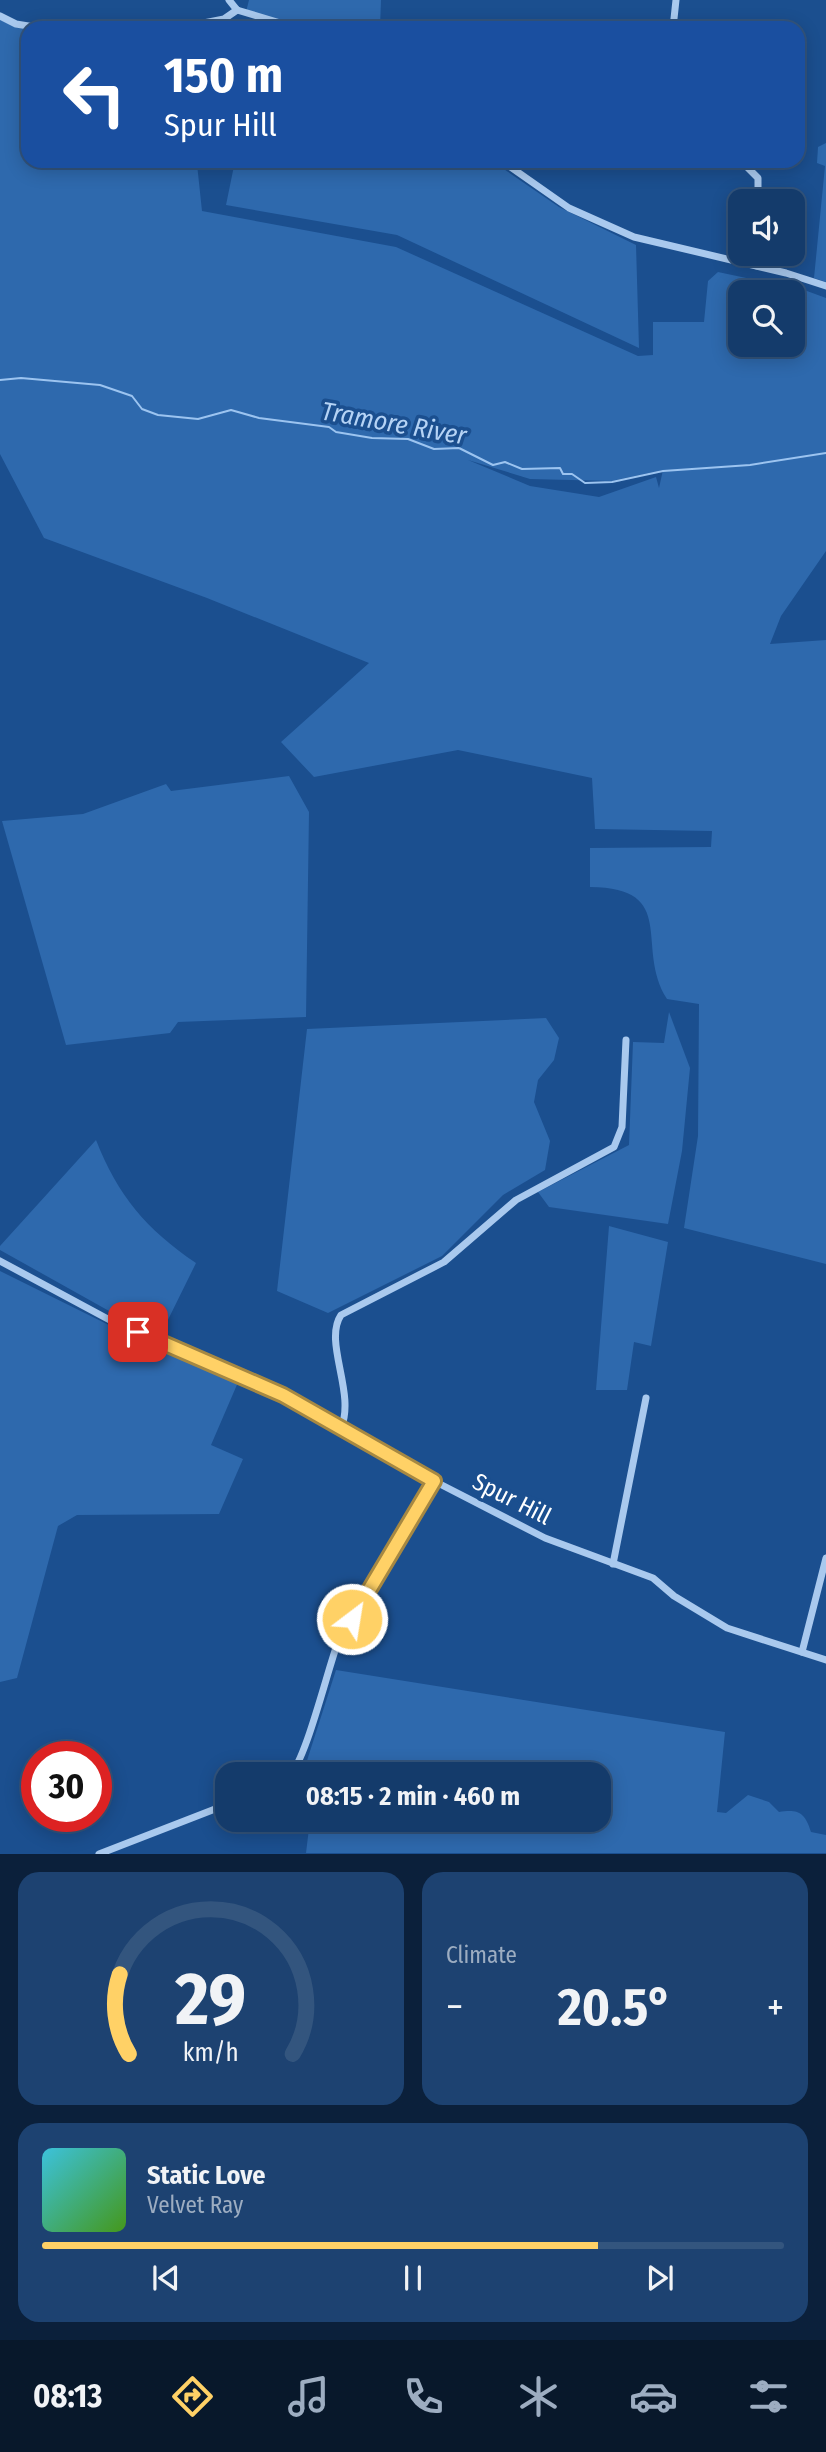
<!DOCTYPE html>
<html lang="en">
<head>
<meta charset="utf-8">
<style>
	:root { --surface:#143b6b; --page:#1d4271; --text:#f1f3f6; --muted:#9dadc1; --line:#33557e; --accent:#ffd166 }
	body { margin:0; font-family:"Fira Sans Condensed",sans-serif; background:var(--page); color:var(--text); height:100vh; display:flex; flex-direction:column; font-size:26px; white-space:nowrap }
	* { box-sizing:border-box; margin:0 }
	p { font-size:23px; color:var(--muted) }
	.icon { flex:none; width:38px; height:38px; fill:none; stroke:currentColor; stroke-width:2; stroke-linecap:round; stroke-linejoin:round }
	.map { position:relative; height:1854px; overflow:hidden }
	.drawer { display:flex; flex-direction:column; gap:18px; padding:18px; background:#0b203b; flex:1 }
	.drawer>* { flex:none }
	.guide { position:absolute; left:21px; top:21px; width:784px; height:147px; border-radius:21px; box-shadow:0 4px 18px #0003,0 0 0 2px var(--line); background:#1a4fa0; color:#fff; overflow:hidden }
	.tools { position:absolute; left:728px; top:189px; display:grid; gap:14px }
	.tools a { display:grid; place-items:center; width:77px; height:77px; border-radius:14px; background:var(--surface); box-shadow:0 4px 18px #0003,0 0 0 2px var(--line); font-size:35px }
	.speed { position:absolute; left:21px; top:1741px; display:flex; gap:14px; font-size:35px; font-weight:700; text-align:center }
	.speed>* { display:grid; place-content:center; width:91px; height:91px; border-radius:50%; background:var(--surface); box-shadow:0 4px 18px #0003,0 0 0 2px var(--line); line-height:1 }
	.speed .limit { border:10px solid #d22; background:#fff; color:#111 }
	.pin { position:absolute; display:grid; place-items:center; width:60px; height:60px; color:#fff; margin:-30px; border-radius:14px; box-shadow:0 4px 10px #0006 }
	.me { position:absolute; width:77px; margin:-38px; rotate:31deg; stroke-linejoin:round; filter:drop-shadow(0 0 5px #0008) }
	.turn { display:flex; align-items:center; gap:24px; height:147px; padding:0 28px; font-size:32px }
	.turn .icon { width:91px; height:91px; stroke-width:2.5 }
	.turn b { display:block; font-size:49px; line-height:60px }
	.big { font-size:52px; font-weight:700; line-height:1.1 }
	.drawer .widget { flex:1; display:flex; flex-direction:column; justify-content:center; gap:10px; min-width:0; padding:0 24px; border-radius:21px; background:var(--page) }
	.drawer .dial { align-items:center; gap:0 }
	.dial svg { height:182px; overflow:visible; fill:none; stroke:var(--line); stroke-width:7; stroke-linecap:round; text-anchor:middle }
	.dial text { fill:var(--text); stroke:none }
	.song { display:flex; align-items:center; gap:21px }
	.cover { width:84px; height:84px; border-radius:10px; background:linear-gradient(135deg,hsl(190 70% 55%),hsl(100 70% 35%)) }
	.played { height:7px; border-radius:4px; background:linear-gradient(90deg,var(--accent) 75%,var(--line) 75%) }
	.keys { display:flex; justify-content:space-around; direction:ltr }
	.heat { display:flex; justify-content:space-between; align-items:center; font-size:38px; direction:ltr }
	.drawer .tiles { flex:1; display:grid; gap:18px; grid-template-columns:1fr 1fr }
	.widget:last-child { grid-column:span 2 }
	.trip { position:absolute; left:215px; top:1762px; width:396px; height:70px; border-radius:21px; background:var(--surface); box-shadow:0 4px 18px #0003,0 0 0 2px var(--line); font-weight:700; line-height:70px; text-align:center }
	.menu { display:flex; height:112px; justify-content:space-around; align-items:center; background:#08182b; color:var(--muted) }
	.menu .icon { width:49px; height:49px }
	.menu .selected { color:var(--accent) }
	.menu b { font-size:32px; color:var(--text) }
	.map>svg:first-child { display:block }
	.green { fill:#2e69ad; fill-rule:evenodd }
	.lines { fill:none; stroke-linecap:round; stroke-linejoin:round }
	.stream { stroke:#9cc4f0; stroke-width:2 }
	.minor { stroke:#a9c9ee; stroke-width:7 }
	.route-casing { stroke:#a68842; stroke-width:18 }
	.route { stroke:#ffd166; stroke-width:12 }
	.labels { text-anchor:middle; stroke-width:7; stroke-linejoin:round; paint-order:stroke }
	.street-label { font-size:24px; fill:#fff; stroke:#1b4f8f }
	.water-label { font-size:26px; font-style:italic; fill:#b5d3f5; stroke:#1b4f8f }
</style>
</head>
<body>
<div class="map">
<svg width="826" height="1854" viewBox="0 0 826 1854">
	<rect width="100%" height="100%" fill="#1b4f8f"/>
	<g class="green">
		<path d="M249,0H381L380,28H297L246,12Z"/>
		<path d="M0,20L28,30V161L197,164L202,211L396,247L638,356L653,355V322H704L708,281L718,272L807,291L826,298V551L781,616L770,644L826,640V1264L684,1228L698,1136L699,1004L667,999C634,947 680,888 590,887V848L711,847L712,831L595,829L592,778L458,750L314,777L281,742L369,663L207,598L44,538L0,454ZM793,292V345H740V292ZM468,460L530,479L611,481L663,470L659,488L656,477L599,497L530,486Z"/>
		<path d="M826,143V282L814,278L825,166L817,163L818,147Z"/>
		<path d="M235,161H492L559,207L636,245L639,348L397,235L226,205Z"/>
		<path d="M289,776L309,812L306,1017L178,1022L170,1033L66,1045L2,821L83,814L166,784L171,791Z"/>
		<path d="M669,1012L690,1068L682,1151L668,1224L549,1207L538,1192L629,1145L633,1042L664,1043Z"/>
		<path d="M546,1018L559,1038L554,1060L538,1080L534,1102L550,1141L545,1170L503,1195L442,1256L328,1313L277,1291L307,1029Z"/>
		<path d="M96,1140C118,1196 146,1229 196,1263L161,1334L127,1321L0,1250V1246Z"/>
		<path d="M609,1226L668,1242L651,1346L634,1342L627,1390H596Z"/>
		<path d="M0,1271L125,1333L239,1380L211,1445L243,1459L219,1514L77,1515L58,1526L17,1678L0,1682Z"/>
		<path d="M336,1670L725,1732L717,1812L726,1813L748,1795L769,1802L779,1812C799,1809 805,1813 811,1832L826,1835V1853H306L310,1820H598V1774L303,1773Z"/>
	</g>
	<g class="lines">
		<path class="stream" d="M0,380L21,378L100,385L132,396L142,409L158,415L198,419L231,410L259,418L329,427L336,432L372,438L408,439L434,449L459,448L493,465L505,462L522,469L560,468L563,474H572L585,483L612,482L663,471L750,465L826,453"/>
		<g class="minor">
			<path d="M229,0L237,10"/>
			<path d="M237,10L297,28"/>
			<path d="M0,16L16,24L41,28"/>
			<path d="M178,28L224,19L237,10"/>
			<path d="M673,28L676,0"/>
			<path d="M502,161L569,208L634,237L786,273L826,286"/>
			<path d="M741,161L758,178V201"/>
			<path d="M757,266V254"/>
			<path d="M0,1261L119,1325L279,1393L434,1481L545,1538L653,1578L674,1596L727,1628L826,1660"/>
			<path d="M341,1428C356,1393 323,1342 341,1315L444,1262L516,1200L614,1147L622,1127L626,1040"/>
			<path d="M613,1564L646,1398"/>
			<path d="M802,1652L826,1558"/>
			<path d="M290,1774C305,1763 328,1668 338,1642L434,1481"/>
			<path d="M99,1854L228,1804"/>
		</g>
	</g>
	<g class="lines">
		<defs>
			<path id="route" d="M138,1332L283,1395L434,1481L352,1619"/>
		</defs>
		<use href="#route" class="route-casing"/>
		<use href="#route" class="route"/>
	</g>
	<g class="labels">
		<g class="street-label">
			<text transform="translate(512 1499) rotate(27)" y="8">Spur Hill</text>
		</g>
		<g class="water-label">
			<text transform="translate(394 423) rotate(10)" y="9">Tramore River</text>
		</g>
	</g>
</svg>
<div class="tools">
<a><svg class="icon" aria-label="sound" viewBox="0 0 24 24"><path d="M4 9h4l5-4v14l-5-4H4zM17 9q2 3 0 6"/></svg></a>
<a><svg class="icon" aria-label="search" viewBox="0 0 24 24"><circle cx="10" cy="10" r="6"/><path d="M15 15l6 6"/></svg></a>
</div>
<div class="speed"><div class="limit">30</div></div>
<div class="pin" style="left:138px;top:1332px;background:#d93025"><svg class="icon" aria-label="arrive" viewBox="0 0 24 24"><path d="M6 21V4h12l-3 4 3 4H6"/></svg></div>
<svg class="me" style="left:352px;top:1619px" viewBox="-20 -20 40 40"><circle r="17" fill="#ffd166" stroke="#fff" stroke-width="3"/><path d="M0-11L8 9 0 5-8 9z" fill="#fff"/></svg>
<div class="trip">08:15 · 2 min · 460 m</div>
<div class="guide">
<div class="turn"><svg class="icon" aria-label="left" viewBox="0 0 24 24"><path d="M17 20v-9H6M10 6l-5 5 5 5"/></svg><div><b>150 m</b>Spur Hill</div></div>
</div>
</div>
<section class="drawer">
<div class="tiles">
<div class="widget dial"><svg viewBox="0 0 100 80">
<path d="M14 69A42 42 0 1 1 86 69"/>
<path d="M14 69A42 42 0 0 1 10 34" stroke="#ffd166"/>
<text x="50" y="56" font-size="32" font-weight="700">29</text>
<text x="50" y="72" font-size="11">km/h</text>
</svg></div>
<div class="widget"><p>Climate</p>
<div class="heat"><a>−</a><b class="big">20.5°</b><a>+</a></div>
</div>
<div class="widget">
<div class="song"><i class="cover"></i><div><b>Static Love</b><p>Velvet Ray</p></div></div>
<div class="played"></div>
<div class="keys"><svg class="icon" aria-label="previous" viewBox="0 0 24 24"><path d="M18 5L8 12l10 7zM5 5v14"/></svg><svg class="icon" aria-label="pause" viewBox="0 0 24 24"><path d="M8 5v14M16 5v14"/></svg><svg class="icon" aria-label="next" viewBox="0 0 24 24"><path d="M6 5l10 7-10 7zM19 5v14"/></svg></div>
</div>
</div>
</section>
<nav class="menu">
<b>08:13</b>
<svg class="icon selected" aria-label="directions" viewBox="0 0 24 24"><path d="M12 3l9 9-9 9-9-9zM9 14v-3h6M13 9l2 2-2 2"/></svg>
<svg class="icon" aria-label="music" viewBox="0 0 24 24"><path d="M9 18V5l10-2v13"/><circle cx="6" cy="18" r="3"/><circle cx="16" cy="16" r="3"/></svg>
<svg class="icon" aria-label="phone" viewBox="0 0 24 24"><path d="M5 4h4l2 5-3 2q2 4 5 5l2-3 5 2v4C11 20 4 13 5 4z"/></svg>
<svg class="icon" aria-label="climate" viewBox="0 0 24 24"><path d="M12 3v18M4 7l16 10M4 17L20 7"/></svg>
<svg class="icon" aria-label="car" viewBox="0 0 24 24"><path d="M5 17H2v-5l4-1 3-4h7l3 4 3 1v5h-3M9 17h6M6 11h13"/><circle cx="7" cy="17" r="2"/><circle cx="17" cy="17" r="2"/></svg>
<svg class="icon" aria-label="filters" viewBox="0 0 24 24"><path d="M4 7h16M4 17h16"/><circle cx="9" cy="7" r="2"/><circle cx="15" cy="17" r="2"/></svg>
</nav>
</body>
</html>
